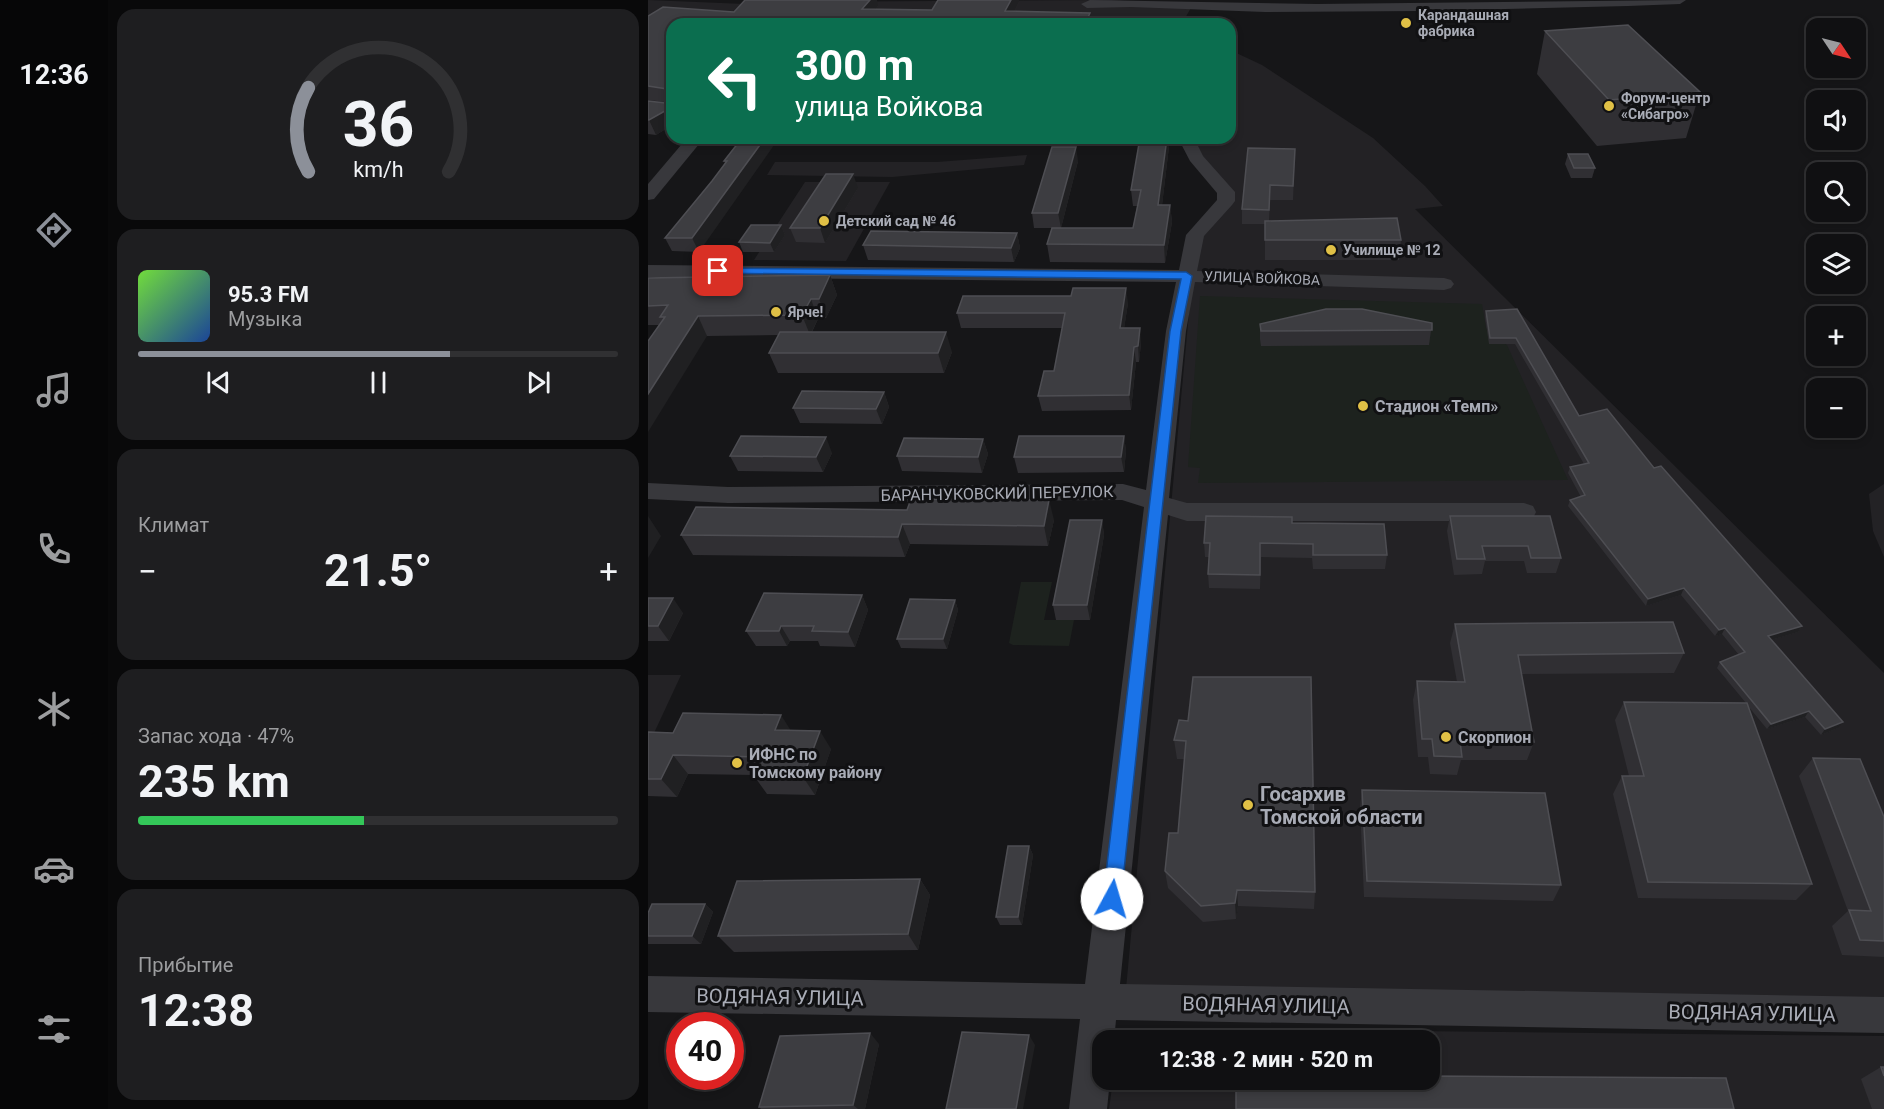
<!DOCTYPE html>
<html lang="ru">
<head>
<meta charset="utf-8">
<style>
	:root { --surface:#101012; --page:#1e1e20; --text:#f1f3f6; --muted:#9c9d9f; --line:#303032; --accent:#8c9099 }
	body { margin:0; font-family:Roboto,sans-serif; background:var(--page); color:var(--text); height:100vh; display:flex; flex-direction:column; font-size:22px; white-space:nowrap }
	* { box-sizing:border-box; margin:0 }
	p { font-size:20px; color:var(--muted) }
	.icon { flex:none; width:33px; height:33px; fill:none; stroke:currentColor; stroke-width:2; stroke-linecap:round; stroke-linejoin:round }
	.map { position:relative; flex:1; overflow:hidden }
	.details { display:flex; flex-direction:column; gap:9px; padding:9px; background:#09090a; width:540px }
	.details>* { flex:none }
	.top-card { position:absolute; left:18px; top:18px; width:570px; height:126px; border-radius:18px; box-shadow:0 3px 9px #0003,0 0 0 2px var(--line); background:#0b6e4f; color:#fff; overflow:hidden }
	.needle { width:39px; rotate:125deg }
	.tools { position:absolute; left:1158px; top:18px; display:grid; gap:12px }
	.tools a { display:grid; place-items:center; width:60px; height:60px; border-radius:12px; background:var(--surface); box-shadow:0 3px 9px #0003,0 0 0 2px var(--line); font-size:30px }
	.speed { position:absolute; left:18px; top:1012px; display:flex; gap:12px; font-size:30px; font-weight:700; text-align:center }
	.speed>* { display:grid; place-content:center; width:78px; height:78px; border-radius:50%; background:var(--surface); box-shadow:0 3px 9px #0003,0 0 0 2px var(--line); line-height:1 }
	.speed .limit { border:9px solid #d22; background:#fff; color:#111 }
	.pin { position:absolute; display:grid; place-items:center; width:51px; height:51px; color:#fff; margin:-26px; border-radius:12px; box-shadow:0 3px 9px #0006 }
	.me { position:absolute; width:66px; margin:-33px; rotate:6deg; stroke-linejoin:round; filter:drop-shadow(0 0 4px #0008) }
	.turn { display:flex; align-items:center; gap:21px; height:126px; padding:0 30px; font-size:27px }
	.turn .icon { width:78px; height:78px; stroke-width:2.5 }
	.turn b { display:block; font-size:42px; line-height:51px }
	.big { font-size:45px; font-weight:700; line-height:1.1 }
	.details .card { flex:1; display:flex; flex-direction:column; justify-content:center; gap:9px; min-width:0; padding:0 21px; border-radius:18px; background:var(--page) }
	.details .dial { align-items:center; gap:0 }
	.dial svg { height:156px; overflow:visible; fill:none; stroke:var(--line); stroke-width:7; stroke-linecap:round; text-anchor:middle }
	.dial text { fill:var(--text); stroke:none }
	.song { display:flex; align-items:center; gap:18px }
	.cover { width:72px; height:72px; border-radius:9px; background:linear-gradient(135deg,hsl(100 70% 55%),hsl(220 70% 35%)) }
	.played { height:6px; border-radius:3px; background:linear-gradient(90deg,var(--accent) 65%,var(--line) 65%) }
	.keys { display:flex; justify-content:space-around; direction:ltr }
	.heat { display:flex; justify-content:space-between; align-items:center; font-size:33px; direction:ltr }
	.charge { height:9px; border-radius:4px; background:linear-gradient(90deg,#34c759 47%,var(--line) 0) }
	.trip { position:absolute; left:444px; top:1030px; width:348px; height:60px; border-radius:18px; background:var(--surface); box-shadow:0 3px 9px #0003,0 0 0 2px var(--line); font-weight:700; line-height:60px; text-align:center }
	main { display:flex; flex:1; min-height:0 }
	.tab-bar { display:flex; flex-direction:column; width:108px; justify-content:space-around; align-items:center; background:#060607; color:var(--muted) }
	.tab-bar .icon { width:42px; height:42px }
	.tab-bar .current { color:var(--accent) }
	.tab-bar b { font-size:27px; color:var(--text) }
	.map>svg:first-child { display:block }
	.built { fill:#232225 }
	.green { fill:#1d221e }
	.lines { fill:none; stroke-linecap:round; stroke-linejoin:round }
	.minor { fill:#38383c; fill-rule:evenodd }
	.wall { fill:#302f33 }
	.shaded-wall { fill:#202022 }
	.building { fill:#3d3d41; stroke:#4e4e53; stroke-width:1.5 }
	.route { fill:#1a73e8; stroke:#114b97; stroke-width:1.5 }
	.poi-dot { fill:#e0c046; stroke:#111113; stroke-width:2 }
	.labels { text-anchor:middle; stroke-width:6; stroke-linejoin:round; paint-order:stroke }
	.far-poi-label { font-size:14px; font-weight:bold; fill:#a9acb6; stroke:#111113; text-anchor:start }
	.far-street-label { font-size:14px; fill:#a9acb6; stroke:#111113 }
	.poi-label { font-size:16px; font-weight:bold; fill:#a9acb6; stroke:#111113; text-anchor:start }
	.street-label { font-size:16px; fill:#a9acb6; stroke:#111113 }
	.near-poi-label { font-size:20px; font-weight:bold; fill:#a9acb6; stroke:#111113; text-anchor:start }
	.near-street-label { font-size:20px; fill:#a9acb6; stroke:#111113 }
</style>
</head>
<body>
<main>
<nav class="tab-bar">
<b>12:36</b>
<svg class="icon current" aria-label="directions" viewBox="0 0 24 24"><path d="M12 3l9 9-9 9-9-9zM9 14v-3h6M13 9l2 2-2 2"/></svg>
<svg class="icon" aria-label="music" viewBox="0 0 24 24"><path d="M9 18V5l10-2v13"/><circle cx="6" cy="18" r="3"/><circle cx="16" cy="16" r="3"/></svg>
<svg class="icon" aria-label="phone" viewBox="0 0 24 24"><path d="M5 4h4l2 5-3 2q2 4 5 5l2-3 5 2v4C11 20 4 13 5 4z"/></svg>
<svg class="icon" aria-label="climate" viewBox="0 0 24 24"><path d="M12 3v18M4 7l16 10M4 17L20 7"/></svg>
<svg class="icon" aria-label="car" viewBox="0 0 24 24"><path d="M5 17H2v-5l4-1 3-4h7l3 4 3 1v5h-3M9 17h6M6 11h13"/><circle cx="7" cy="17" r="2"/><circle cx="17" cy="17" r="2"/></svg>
<svg class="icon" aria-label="filters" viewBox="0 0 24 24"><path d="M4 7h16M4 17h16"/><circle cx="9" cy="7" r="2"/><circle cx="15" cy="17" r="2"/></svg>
</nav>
<section class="details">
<div class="card dial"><svg viewBox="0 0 100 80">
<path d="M14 69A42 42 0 1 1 86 69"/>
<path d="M14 69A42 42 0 0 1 14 26" stroke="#8c9099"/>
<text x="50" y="56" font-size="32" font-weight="700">36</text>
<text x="50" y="72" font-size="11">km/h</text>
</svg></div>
<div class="card">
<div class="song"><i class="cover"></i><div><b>95.3 FM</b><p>Музыка</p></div></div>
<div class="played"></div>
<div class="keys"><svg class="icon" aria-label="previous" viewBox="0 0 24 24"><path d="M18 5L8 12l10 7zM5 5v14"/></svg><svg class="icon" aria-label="pause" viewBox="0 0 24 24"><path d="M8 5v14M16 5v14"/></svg><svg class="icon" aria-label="next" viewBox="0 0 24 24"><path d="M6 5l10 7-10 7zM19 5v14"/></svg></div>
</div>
<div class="card"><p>Климат</p>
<div class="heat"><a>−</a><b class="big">21.5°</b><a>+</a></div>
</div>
<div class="card"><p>Запас хода · 47%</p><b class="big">235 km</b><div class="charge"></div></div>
<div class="card"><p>Прибытие</p><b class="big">12:38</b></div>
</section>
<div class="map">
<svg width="1236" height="1109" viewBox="0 0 1236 1109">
	<rect width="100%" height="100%" fill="#161618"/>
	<g class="built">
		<path d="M0,0L97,4L126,2L464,0L544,6L536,20L529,24H24V106L0,103Z"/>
		<path d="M582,50L614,65L725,138L777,186L795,206L767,209L1236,673V1001L478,989L544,281L551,235L585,192L552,155L546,138H582Z"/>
		<path d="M379,155L376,165L244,177L119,175L127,162H289Z"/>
		<path d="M157,182H242L198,261L106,260Z"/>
		<path d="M1236,484V557L1225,531L1221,494Z"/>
		<path d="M0,675H33L0,746Z"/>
		<path d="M471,1028L1236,1036V1109H461L465,1080H782V1041H470Z"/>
	</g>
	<g class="green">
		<path d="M552,296L834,304L838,328L859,345L920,480L550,483L552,468L540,467Z"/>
		<path d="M373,582H404L396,620H426L421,646L365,645L361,643Z"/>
	</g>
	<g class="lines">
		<g class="minor">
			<path d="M442,0L669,4L1038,0L1032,4L980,6L773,11L617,12L483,7L439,8L433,4Z"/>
			<path d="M39,138H56L6,199L0,200V184Z"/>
			<path d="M530,138H546L555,156L587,192V201L584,205L556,236L549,271L796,278L803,280L806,284L803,288L796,290L547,282L538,331L521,498L539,503H876L885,506L888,512L885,518L876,521H539L520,515L472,984L1236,997V1033L468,1020L466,1041H454V1080H462L459,1109H421L432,1019L0,1012V976L437,984L496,507L474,500L80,503L0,499V483L80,487L475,484L498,490L518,331L528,282L0,277V265L531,270L538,235L569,200V193L542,161Z"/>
		</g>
	</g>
	<g class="wall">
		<path d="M371,2L366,12L24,24V125L8,135L0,134V101L18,102L0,100V16L230,6L228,9L284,10Z"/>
		<path d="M897,31L1052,92L1038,138L949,146L889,74Z"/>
		<path d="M94,138L51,252L24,251L17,238L64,181L77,163L76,161Z"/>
		<path d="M332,138H364L363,140H333Z"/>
		<path d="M522,138L514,205H522L524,222L517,263L402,262L399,244L404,228H386L384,213L430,161L413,228H485L489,206H485L483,190Z"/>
		<path d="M647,149L645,200H622L621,221L753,240L751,260H617V224H594V209Z"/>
		<path d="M920,154L947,168L944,178H923L917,164Z"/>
		<path d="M210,188L177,243L148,242L142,228Z"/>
		<path d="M133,225L137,235L126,252H95L91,242Z"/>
		<path d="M369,233L372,248L366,262L220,260L215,245Z"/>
		<path d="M182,275L189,295L178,318L170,319L164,332L304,352L296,373H130L121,353L130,335L59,336L11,325H0V278Z"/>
		<path d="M480,303L476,328L493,343L491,362H488L483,410L394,411L390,396L406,371L414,328H313L309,313Z"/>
		<path d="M869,309L931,416L1006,468L1154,626L1150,632L1123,640L1190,728L1173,735L1157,717L1119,729L1100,706L1164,884L1148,900L990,898L965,794L974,776H981L967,720L976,702L1098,703L1069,668L1072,662L1091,655L1074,634L1067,636L1033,595L998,606L920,506L922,500L933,497L920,473L922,467L936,464L867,344H841L837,317L838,311Z"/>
		<path d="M784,323L781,345L613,346L612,339V324Z"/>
		<path d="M236,392L241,407L234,424L152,423L145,408Z"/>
		<path d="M476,436L478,451L476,472L370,473L366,457Z"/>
		<path d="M335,439L340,454L334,473L254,471L249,456Z"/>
		<path d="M184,453L175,472L90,471L82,456Z"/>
		<path d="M48,507L406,520L400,546L262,544L257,557L45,555L33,535Z"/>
		<path d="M802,516L913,558L908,573H879L876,561H837L834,574L806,575L799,531Z"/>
		<path d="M454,520L456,535L442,620H408L405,605Z"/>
		<path d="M644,523L739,555L737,569H665L664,558L613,557L612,589L561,588L560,574L561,557H557L556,543Z"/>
		<path d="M214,595L220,610L207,647L172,646L170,641H142L139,646H108L98,631Z"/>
		<path d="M0,598L35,613L21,641H0Z"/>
		<path d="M307,600L310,610L299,649L253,648L249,639Z"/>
		<path d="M807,624L1036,653L1026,673L873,674L886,742L879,760H813L809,775L782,774L780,757H770L765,700L769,681L809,682L802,643Z"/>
		<path d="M531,720L667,892L666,909L590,906L588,919L555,922L520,888L517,871L530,833L536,759H529L526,740Z"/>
		<path d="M142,730L183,749L167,795L119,794L106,776L107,775L40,774L29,797L0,796V732L25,733Z"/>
		<path d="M1165,758L1236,817V957L1194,955L1184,926L1200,911L1151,776Z"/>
		<path d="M714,790L913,885L905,901L716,897L712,807Z"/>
		<path d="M381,846L385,855L374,925H352L348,917Z"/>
		<path d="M272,879L282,895L270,950L86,952L70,936Z"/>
		<path d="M57,904L65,912L53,944H0V913Z"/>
		<path d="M231,1044L217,1109H113L111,1107Z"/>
		<path d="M1233,1067H1236V1109H1224L1213,1079Z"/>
	</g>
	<g class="shaded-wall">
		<path d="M222,0H229L230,6L218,23L214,9Z"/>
		<path d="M363,0H371V2L360,24L357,11Z"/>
		<path d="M442,13L444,24H437Z"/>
		<path d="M24,107V125L8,135L1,120Z"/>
		<path d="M117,138H131L51,252L44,238Z"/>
		<path d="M519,138H522L512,222L510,205Z"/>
		<path d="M428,147L430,161L413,228L410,213Z"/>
		<path d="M205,174L210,188L177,243L172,228Z"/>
		<path d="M522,205L524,222L517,263L516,245Z"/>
		<path d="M133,225L137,235L126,252L122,243Z"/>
		<path d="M369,233L372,248L366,262L363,248Z"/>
		<path d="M182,275L189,295L178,318L171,299Z"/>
		<path d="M478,288L480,303L474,343L472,328Z"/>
		<path d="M163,299L170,319L162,335L154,315Z"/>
		<path d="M50,316L59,336L0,432V394Z"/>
		<path d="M492,328L493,343L491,362L490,346Z"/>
		<path d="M298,332L304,352L296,373L290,353Z"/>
		<path d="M486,347L488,362L483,410L481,395Z"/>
		<path d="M236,392L241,407L234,424L228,409Z"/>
		<path d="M476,436L478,451L476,472L473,457Z"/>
		<path d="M178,437L184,453L175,472L168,457Z"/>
		<path d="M335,439L340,454L334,473L330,457Z"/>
		<path d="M401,500L406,520L400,546L396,526Z"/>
		<path d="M0,516L13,536L0,558Z"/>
		<path d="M454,520L456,535L442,620L439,605Z"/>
		<path d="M254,524L262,544L257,557L250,537Z"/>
		<path d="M1036,588L1033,595L998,606L1000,599Z"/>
		<path d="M214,595L220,610L207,647L200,632Z"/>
		<path d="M25,598L35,613L21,641L10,626Z"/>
		<path d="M307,600L310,610L299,649L295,639Z"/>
		<path d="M133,626L142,641L139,646L131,631Z"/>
		<path d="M1154,626L1150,632L1116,642L1120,636Z"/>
		<path d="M1077,628L1074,634L1067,636L1071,630Z"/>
		<path d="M1161,711L1157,717L1119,729L1123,724Z"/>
		<path d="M133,715L145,734L127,730Z"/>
		<path d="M1195,722L1190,728L1173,735L1177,729Z"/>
		<path d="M172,731L183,749L167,795L155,777Z"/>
		<path d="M25,755L40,774L29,797L13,779Z"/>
		<path d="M381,846L385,855L374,925L370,917Z"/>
		<path d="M272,879L282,895L270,950L260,934Z"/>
		<path d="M589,890L590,906L588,919L587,903Z"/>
		<path d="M57,904L65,912L53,944L44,936Z"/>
		<path d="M222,1033L231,1044L217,1109H210L205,1105Z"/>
		<path d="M381,1035L387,1045L375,1109H368Z"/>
	</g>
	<g class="building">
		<path d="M97,0H222L214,9L284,10L290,0H363L357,11L442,13L437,24H24V107L1,120H0V101L17,103L20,100L19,89L0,86V16L15,7L86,12Z"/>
		<path d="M980,25L1052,92L961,100L897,31Z"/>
		<path d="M94,138H117L44,238H17L64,181L79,161H76Z"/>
		<path d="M492,138H519L510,205H522L516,245L399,244L404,228H485L493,190H483Z"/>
		<path d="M404,147H428L410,213H384Z"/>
		<path d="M600,148L647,149L645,186L622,185L621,210L594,209Z"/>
		<path d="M920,154H940L947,168H926Z"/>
		<path d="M178,174H205L172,228H142Z"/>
		<path d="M749,218L753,240H617V221Z"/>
		<path d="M103,225H133L122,243L91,242Z"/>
		<path d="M223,231L369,233L363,248L215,245Z"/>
		<path d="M182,275L171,299H163L154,315L50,316L0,394V341L17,317H12L20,305L0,306V278Z"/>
		<path d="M425,288H478L472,328H492L490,346L486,347L481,395L390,396L396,371H406L417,313H309L315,296H423Z"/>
		<path d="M678,309H714L784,323V330L613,331L612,324Z"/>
		<path d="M869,309L931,416L959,409L1006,468L1013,466L1154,626L1120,636L1195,722L1177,729L1161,711L1123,724L1072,662L1097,652L1077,628L1071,630L1036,588L1000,599L922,500L937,495L922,467L941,463L868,338H842L838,311Z"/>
		<path d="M132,332H298L290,353H121Z"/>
		<path d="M154,391L236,392L228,409L145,408Z"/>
		<path d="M93,436L178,437L168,457L82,456Z"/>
		<path d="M371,436H476L473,457H366Z"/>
		<path d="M256,438L335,439L330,457L249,456Z"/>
		<path d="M263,499L401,500L396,526L254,524L250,537L33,535L48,507L259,510Z"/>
		<path d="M558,516L644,517V523L736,524L739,555H665V544L612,543V575L560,574L562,543H556Z"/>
		<path d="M802,516H902L913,558H883L880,546H834L837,559H809Z"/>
		<path d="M422,520H454L439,605H405Z"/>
		<path d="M116,593L214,595L200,632L164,631L166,626H133L131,631H98Z"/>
		<path d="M0,598H25L10,626H0Z"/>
		<path d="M262,599L307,600L295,639H249Z"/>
		<path d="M1025,622L1036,653L870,655L886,742L812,741L814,757L786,756L784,739H774L769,681L817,682L807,624Z"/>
		<path d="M545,677H663L667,892L589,890L587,903L553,906L517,871L521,833H530L538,741L526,740L531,720L540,721Z"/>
		<path d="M976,702L1099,703L1164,884L1000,882L974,776H996Z"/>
		<path d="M35,713L133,715L127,730L172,731L155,777L106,776L114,757L25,755L13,779H0V732L25,733Z"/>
		<path d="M1165,758L1212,759L1236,817V941L1212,940L1201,910L1223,911Z"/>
		<path d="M714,790L897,793L913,885L719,881Z"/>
		<path d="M360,846H381L370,917H348Z"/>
		<path d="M272,879L260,934L70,936L89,881Z"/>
		<path d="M4,904H57L44,936H0V913Z"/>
		<path d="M314,1032L381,1035L368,1109H298Z"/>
		<path d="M222,1033L205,1105L111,1107L132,1036Z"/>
		<path d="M1233,1067H1236V1076Z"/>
		<path d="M782,1076L1078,1078L1086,1109H588V1080H782Z"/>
	</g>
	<path class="route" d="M70,268L538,272L544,276L533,331L473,899L470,905L464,908L457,905L455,899L522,331L533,279L66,273V269Z"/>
	<g class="poi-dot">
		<circle cx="758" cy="23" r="6"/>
		<circle cx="961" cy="106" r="6"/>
		<circle cx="176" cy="221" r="6"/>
		<circle cx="683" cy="250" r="6"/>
		<circle cx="128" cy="312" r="6"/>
		<circle cx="715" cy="406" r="6"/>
		<circle cx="798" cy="737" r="6"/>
		<circle cx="89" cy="763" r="6"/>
		<circle cx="600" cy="805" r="6"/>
	</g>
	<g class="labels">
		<g class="far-poi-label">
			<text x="770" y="20">Карандашная<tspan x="770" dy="16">фабрика</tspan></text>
			<text x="973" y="103">Форум-центр<tspan x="973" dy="16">«Сибагро»</tspan></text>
			<text x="188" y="226">Детский сад № 46</text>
			<text x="695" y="255">Училище № 12</text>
			<text x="140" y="317">Ярче!</text>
		</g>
		<g class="far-street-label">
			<text transform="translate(614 278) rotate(2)" y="5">УЛИЦА ВОЙКОВА</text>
		</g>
		<g class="poi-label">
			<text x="727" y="412">Стадион «Темп»</text>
			<text x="810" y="743">Скорпион</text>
			<text x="101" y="760">ИФНС по<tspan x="101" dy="18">Томскому району</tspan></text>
		</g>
		<g class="street-label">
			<text transform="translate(349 493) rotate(-1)" y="6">БАРАНЧУКОВСКИЙ ПЕРЕУЛОК</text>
		</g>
		<g class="near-poi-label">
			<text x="612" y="801">Госархив<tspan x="612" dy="23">Томской области</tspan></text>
		</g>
		<g class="near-street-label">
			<text transform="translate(132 997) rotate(1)" y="7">ВОДЯНАЯ УЛИЦА</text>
			<text transform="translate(618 1005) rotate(1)" y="7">ВОДЯНАЯ УЛИЦА</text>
			<text transform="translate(1104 1013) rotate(1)" y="7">ВОДЯНАЯ УЛИЦА</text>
		</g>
	</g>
</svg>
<div class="tools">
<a><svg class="needle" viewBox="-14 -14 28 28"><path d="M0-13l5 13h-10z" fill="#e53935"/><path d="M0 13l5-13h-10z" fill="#9c9d9f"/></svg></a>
<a><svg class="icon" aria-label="sound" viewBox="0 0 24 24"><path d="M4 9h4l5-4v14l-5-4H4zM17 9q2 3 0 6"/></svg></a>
<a><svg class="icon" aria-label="search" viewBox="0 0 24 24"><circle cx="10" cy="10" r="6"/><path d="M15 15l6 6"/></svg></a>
<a><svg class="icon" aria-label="layers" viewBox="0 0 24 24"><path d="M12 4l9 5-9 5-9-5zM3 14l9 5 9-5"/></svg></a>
<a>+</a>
<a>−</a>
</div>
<div class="speed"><div class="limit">40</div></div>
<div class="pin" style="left:70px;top:271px;background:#d93025"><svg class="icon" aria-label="arrive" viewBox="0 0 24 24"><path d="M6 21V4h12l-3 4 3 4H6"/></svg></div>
<svg class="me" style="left:464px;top:899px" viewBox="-20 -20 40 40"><circle r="19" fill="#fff"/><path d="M0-13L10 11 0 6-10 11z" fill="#1a73e8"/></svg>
<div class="trip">12:38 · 2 мин · 520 m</div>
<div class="top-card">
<div class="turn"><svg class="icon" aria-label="left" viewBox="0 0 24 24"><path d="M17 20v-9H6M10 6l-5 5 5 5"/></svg><div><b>300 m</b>улица Войкова</div></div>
</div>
</div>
</main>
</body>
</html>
